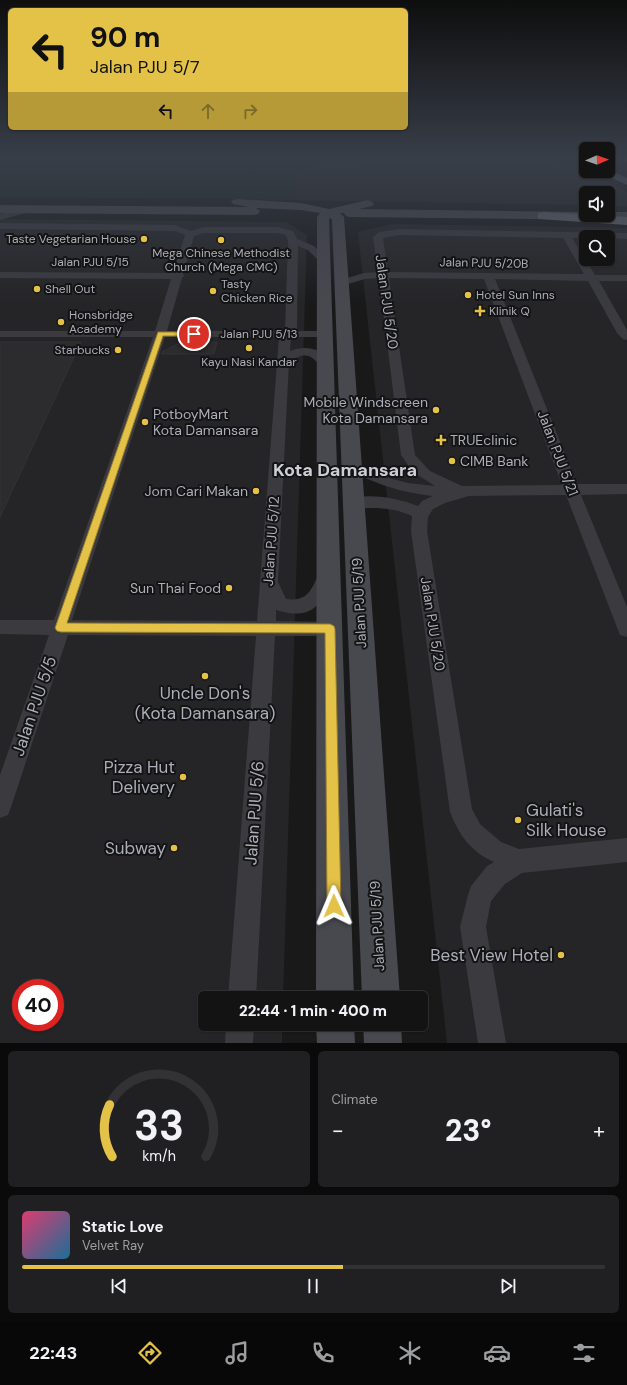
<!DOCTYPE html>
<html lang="en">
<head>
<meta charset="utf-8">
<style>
	:root { --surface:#131314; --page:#202022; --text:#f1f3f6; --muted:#9d9ea0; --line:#323234; --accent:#e4c147 }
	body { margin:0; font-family:"DM Sans",sans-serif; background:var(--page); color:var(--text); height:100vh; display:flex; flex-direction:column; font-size:15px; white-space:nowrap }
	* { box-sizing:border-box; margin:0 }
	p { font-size:13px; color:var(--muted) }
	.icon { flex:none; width:22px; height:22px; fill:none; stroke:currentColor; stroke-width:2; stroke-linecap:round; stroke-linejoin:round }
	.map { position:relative; height:1043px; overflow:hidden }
	.side { display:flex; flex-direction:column; gap:8px; padding:8px; background:#0a0a0b; flex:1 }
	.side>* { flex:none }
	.guide { position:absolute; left:8px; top:8px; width:400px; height:122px; border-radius:6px; box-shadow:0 1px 3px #0004,0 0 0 1px var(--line); background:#e4c147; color:#111; overflow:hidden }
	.needle { width:26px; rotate:88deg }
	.tools { position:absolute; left:579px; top:142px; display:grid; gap:8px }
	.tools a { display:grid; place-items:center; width:36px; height:36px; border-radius:6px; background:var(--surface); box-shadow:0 1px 3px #0004,0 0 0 1px var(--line); font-size:20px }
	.speed { position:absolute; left:12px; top:979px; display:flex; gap:8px; font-size:20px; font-weight:700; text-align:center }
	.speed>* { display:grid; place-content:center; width:52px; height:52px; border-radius:50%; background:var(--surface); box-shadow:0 1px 3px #0004,0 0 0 1px var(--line); line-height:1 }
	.speed .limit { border:6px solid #d22; background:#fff; color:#111 }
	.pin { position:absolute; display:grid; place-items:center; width:34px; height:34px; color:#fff; margin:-17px; border:2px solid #fff; border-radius:50%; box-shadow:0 1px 4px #0007 }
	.me { position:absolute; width:44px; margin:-22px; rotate:359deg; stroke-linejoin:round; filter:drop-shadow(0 0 3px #0008) }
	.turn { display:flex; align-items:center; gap:14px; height:84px; padding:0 16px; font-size:18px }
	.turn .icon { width:52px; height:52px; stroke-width:2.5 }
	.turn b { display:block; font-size:28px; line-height:34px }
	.lanes { display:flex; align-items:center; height:38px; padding:0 16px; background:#0003; justify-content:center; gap:20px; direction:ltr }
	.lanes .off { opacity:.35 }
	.big { font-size:30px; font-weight:800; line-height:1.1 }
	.side .card { flex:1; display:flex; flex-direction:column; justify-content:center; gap:6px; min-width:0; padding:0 14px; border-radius:6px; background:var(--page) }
	.side .dial { align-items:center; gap:0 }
	.dial svg { height:104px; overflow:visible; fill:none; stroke:var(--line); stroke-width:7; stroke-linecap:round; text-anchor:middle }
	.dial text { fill:var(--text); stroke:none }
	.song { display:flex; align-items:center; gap:12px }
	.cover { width:48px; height:48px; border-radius:6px; background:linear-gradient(135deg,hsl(340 70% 55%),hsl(200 70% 35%)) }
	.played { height:4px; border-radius:2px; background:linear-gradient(90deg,var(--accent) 55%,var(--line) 55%) }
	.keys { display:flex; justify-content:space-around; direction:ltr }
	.heat { display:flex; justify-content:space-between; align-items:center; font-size:22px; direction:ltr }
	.side .tiles { flex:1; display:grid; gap:8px; grid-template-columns:1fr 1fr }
	.card:last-child { grid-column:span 2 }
	.trip { position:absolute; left:198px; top:991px; width:230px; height:40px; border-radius:6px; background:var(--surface); box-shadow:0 1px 3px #0004,0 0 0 1px var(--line); font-weight:800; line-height:40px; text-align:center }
	.tab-bar { display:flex; height:64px; justify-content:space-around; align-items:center; background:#080808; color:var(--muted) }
	.tab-bar .icon { width:28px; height:28px }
	.tab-bar .active { color:var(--accent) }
	.tab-bar b { font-size:18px; color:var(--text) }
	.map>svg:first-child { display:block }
	.built { fill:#252527; fill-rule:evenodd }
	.green { fill:#1f2520 }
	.building { fill:#2c2c2e; stroke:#333336 }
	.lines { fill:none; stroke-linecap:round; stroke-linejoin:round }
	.street { fill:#3a3a3f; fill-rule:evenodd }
	.secondary { fill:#48494f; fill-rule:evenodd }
	.highway { fill:#666870; fill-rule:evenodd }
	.route { fill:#e4c147; stroke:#947d2e }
	.poi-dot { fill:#e4c147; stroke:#141415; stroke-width:1.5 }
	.labels { text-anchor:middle; stroke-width:4; stroke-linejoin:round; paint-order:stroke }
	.far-poi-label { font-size:12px; fill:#acaeb9; stroke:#141415; text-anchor:start }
	.far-street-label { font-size:12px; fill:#acaeb9; stroke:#141415 }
	.street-label { font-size:14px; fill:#acaeb9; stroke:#141415 }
	.poi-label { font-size:14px; fill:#acaeb9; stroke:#141415; text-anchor:end }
	.near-poi-label { font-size:17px; fill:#acaeb9; stroke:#141415; text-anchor:end }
	.near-street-label { font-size:17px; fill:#acaeb9; stroke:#141415 }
	.district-label { font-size:18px; font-weight:bold; fill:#cdced5; stroke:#141415 }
</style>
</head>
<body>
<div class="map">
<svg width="627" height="1043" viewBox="0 0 627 1043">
	<rect width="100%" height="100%" fill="#19191a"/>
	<g class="built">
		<path d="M360,157H545L566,163L627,192V206H608V193H586V205L293,200L296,175L303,168L327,162H353Z"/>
		<path d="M0,219L286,222L307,235L283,998H205V1024H282V1043H0ZM21,988H55V1022H21Z"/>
		<path d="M393,224L627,228V1043H447L358,232ZM586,237H608V259H586Z"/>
	</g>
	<path class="green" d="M0,157H360L353,162H327L303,168L296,175L293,200L0,197Z"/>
	<g class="building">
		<path d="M0,342H81L0,517Z"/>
		<path d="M182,342H217L214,354H161L162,352Z"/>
	</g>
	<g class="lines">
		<g class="street">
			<path d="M26,207L29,208L30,210L29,212L0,220V214Z"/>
			<path d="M0,223L175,225L191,231L204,227H278L293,231L297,239L314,246L329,261L324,264L321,263L308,250L298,246L297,331H325L329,332L331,334L329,336L325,337H291L290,351C306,345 322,348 332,363L330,366C313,370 316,344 289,362L278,582L286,599C309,602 311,589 320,572L326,570L332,572L335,577C321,606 311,621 276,610V621L330,622L337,624L339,629L337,634L330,636H275L256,998H228L256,636L68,635L11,807L8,815L0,818V775L49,635L0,634V620H54L153,337H0V331H155L171,279L0,278V272L173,273L185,235L175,231L0,229ZM204,233H278L286,235L288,241L285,331H167L182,278L184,276L183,274L194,236ZM165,337H279L257,621L72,620Z"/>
			<path d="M399,229L627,233V239L608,238V237L572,238L595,275H627V281H599L627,330V340L623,339L617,333L588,281L495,279L577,484H627V494L581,495L627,607V637L620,635L618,630L566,495L469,496L445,503L433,509L428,517L427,531L472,809L480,824L501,842L519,849L627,838V862L522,873L505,884L491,901L486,927L506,1043H478L460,927L468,895L471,886L487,866L494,862C471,852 459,835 450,812L411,531L412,516C399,510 386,508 371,508C363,508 356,509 348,507L346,503L348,499C371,493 397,498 418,506L422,501L433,496C398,492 377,484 346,469L344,466L346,463L351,461L385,477L408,483L435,486L413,472L401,455L379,278L365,279L341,286L336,283L337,281L364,273L378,272L373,237L379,232ZM399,235L563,238L584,274L388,272L383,238ZM389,278L484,279L562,485L462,486L430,471L415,455Z"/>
			<path d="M226,1024H254L253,1043H225Z"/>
		</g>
		<g class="secondary">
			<path d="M237,199L301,203L329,209L368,200L372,202L374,204L372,206L359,209L586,212V215H608V212H627V220L350,217L346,216L344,213H340L344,217L400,998H362L332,219L329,218L354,998H316L317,217L320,213L301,210L256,208L260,211L258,214L254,215L0,213V205L249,207L233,204L231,202L233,200Z"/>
			<path d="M316,1024H354L355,1043H317Z"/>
			<path d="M363,1024H401L402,1043H364Z"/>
		</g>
		<g class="highway">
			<path d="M573,157H586V164L574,159Z"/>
			<path d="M620,157H627V162L623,161Z"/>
			<path d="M608,169L627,178V185L601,173L600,171H608Z"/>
			<path d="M543,212L627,217V225L539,219L537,216L539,213Z"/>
		</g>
	</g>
	<linearGradient id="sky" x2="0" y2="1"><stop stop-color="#0e0e0e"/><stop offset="0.52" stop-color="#383e49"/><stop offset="1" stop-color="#383e49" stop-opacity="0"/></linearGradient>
	<rect width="627" height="304" fill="url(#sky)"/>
	<path class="route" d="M158,332H194L198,334L194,336H163L67,623L330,624L334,626L335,629L341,906L339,911L334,913L329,911L327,906L325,633L61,632L57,631L55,628Z"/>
	<g class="poi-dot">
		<circle cx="144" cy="239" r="4"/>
		<circle cx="221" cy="240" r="4"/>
		<circle cx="37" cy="289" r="4"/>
		<circle cx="213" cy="291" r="4"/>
		<circle cx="468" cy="295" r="4"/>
		<path d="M478 305h4v4h4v4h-4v4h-4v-4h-4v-4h4z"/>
		<circle cx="61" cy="322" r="4"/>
		<circle cx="249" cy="348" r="4"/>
		<circle cx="118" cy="350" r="4"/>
		<circle cx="436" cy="410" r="4"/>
		<circle cx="145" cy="422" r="4"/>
		<path d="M439 434h4v4h4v4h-4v4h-4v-4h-4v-4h4z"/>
		<circle cx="452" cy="461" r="4"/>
		<circle cx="256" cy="491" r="4"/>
		<circle cx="229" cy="588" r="4"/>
		<circle cx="205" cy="676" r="4"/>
		<circle cx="183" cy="777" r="4"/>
		<circle cx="518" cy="820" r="4"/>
		<circle cx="174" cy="848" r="4"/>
		<circle cx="561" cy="955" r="4"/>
	</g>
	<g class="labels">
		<g class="far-poi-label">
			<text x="136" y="243" text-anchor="end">Taste Vegetarian House</text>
			<text x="221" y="257" text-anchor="middle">Mega Chinese Methodist<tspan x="221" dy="14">Church (Mega CMC)</tspan></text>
			<text x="221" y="288">Tasty<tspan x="221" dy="14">Chicken Rice</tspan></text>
			<text x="45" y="293">Shell Out</text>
			<text x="476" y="299">Hotel Sun Inns</text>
			<text x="489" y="315">Klinik Q</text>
			<text x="69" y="319">Honsbridge<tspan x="69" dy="14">Academy</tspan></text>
			<text x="110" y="354" text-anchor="end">Starbucks</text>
			<text x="249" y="366" text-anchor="middle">Kayu Nasi Kandar</text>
		</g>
		<g class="far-street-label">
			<text x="90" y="266">Jalan PJU 5/15</text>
			<text transform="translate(484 263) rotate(1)" y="4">Jalan PJU 5/20B</text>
			<text x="259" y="338">Jalan PJU 5/13</text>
		</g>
		<g class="street-label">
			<text transform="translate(387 302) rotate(82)" y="5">Jalan PJU 5/20</text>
			<text transform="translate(558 453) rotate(69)" y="5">Jalan PJU 5/21</text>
			<text transform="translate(271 541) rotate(-86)" y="5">Jalan PJU 5/12</text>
			<text transform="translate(359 603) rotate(-93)" y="5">Jalan PJU 5/19</text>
			<text transform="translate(433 624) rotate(81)" y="5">Jalan PJU 5/20</text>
			<text transform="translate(377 926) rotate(-93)" y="5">Jalan PJU 5/19</text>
		</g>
		<g class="poi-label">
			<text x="428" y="407">Mobile Windscreen<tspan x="428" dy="16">Kota Damansara</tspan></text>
			<text x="153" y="419" text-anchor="start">PotboyMart<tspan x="153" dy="16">Kota Damansara</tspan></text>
			<text x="450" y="445" text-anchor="start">TRUEclinic</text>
			<text x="460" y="466" text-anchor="start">CIMB Bank</text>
			<text x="248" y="496">Jom Cari Makan</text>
			<text x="221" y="593">Sun Thai Food</text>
		</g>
		<g class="near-poi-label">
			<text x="205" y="699" text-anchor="middle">Uncle Don's<tspan x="205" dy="20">(Kota Damansara)</tspan></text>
			<text x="175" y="773">Pizza Hut<tspan x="175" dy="20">Delivery</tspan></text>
			<text x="526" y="816" text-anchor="start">Gulati's<tspan x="526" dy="20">Silk House</tspan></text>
			<text x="166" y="854">Subway</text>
			<text x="553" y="961">Best View Hotel</text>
		</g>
		<g class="near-street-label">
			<text transform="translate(34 706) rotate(-71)" y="6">Jalan PJU 5/5</text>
			<text transform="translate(254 813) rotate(-86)" y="6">Jalan PJU 5/6</text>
		</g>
		<g class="district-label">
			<text x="345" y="476">Kota Damansara</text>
		</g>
	</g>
</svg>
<div class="tools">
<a><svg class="needle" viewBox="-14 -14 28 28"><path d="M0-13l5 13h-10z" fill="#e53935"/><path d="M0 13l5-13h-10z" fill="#9d9ea0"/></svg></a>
<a><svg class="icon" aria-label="sound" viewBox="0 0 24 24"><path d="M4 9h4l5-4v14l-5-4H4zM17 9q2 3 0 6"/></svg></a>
<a><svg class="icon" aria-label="search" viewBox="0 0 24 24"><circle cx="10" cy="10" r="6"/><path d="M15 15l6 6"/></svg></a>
</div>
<div class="speed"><div class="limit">40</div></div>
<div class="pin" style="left:194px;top:334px;background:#d93025"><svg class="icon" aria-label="arrive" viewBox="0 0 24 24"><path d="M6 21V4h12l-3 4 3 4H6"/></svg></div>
<svg class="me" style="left:334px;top:906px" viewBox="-20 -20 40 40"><path d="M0-17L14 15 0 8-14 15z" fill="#e4c147" stroke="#fff" stroke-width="4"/></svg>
<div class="trip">22:44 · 1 min · 400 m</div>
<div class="guide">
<div class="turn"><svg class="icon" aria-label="left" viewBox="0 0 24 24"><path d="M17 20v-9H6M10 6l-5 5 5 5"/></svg><div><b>90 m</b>Jalan PJU 5/7</div></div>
<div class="lanes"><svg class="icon" aria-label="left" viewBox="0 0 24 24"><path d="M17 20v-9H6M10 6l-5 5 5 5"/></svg><svg class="icon off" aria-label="ahead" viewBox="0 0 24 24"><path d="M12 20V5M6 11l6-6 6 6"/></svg><svg class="icon off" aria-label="right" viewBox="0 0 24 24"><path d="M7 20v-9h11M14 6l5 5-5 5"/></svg></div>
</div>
</div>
<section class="side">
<div class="tiles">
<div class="card dial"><svg viewBox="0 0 100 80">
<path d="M14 69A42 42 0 1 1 86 69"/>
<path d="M14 69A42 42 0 0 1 12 29" stroke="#e4c147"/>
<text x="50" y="56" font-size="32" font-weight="700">33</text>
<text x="50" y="72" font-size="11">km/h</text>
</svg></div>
<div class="card"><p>Climate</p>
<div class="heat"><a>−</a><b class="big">23°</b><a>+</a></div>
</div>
<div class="card">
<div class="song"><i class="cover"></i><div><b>Static Love</b><p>Velvet Ray</p></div></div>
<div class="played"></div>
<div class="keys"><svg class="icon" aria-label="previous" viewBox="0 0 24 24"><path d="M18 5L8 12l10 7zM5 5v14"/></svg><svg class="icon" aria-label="pause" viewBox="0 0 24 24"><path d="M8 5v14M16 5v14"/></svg><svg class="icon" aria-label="next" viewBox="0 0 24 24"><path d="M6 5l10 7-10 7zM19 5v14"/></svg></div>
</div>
</div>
</section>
<nav class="tab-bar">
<b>22:43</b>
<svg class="icon active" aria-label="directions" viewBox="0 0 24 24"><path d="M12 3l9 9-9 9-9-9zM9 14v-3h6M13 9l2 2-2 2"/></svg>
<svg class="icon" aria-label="music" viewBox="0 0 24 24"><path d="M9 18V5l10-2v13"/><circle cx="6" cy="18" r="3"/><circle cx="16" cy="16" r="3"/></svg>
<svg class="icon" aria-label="phone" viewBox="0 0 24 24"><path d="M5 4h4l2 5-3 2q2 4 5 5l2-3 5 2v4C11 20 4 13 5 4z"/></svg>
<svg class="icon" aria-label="climate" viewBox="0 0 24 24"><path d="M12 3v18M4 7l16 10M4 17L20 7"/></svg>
<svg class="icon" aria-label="car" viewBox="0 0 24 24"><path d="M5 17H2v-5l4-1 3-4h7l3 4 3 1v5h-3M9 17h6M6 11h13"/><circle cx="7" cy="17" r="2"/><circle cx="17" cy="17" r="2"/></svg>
<svg class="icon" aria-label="filters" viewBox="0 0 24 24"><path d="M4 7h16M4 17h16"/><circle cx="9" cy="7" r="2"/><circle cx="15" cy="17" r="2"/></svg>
</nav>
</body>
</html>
